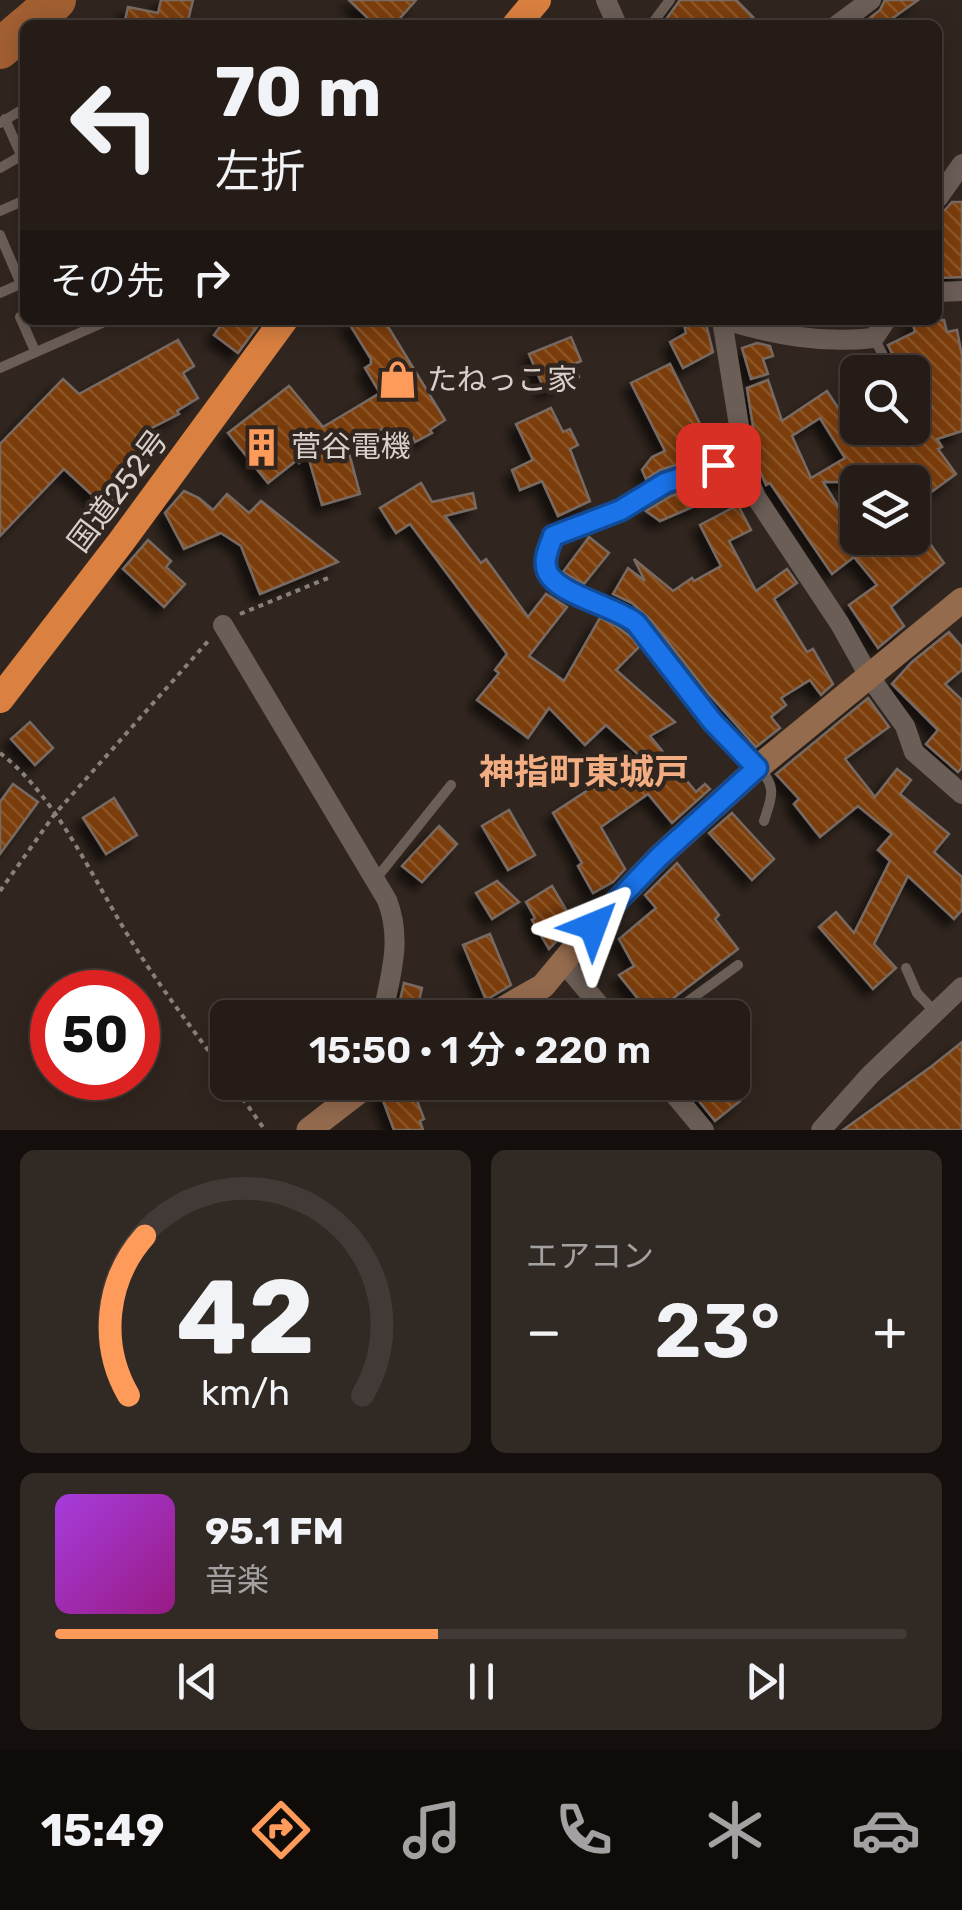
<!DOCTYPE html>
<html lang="ja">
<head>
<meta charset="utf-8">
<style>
	:root { --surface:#251c17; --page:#312924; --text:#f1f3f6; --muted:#a3a1a1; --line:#423a36; --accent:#ff9b5a }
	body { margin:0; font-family:Rubik,"Noto Sans JP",sans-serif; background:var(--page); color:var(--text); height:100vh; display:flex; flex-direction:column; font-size:38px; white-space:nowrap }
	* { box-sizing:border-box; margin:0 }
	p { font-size:32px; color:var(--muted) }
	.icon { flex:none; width:55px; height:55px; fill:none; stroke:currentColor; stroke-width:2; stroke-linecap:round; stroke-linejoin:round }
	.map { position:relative; height:1130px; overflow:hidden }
	.details { display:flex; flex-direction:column; gap:20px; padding:20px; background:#140f0d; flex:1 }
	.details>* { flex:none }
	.top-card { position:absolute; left:20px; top:20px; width:922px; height:305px; border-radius:15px; box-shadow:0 5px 25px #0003,0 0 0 2px var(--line); background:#251c17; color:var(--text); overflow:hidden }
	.fabs { position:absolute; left:840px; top:355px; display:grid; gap:20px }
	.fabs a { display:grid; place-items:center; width:90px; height:90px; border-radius:15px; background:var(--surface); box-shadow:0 5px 25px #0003,0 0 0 2px var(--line); font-size:50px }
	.speed { position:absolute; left:30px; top:970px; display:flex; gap:20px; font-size:50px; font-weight:700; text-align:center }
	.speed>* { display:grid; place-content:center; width:130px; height:130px; border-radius:50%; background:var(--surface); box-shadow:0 5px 25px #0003,0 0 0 2px var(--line); line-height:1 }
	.speed .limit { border:15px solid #d22; background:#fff; color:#111 }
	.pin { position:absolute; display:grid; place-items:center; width:85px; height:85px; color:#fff; margin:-42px; border-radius:20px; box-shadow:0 5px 15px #0006 }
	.me { position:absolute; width:110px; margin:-55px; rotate:44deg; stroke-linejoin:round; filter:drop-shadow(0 0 8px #0008) }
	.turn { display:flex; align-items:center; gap:35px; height:210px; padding:0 30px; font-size:45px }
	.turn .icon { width:130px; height:130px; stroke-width:2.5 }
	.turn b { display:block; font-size:70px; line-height:85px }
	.then { display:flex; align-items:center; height:95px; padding:0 30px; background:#0003; gap:20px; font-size:38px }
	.big { font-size:75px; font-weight:600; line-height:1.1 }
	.details .card { flex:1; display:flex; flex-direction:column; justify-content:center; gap:15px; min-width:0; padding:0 35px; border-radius:15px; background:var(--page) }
	.details .dial { align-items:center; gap:0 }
	.dial svg { height:260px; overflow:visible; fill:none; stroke:var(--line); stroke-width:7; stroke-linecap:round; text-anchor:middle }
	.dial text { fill:var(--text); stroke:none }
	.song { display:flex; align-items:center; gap:30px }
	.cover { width:120px; height:120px; border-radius:15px; background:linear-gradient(135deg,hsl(280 70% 55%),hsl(310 70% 35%)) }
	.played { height:10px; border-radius:5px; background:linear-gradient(90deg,var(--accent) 45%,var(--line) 45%) }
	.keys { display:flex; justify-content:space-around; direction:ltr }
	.heat { display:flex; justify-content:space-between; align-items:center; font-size:55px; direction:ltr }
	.details .tiles { flex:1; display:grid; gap:20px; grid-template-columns:1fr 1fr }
	.card:last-child { grid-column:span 2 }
	.trip { position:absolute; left:210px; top:1000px; width:540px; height:100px; border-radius:15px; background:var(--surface); box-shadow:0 5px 25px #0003,0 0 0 2px var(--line); font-weight:600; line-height:100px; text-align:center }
	.tab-bar { display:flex; height:160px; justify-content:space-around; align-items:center; background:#0f0b09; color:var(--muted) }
	.tab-bar .icon { width:70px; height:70px }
	.tab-bar .selected { color:var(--accent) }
	.tab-bar b { font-size:45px; color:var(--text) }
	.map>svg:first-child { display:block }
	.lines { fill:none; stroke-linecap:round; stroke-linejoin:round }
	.river { stroke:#a25f32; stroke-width:40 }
	.building { fill:url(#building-back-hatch); stroke:#786b63; stroke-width:2.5; fill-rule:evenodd; filter:url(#shadow) }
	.path { stroke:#89807a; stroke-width:4; stroke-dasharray:5 5; stroke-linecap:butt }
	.service { stroke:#6b5e56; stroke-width:10 }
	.minor { stroke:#6b5e56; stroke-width:20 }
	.secondary { stroke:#956b4e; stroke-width:25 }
	.trunk { stroke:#da8040; stroke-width:28 }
	.route-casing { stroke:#114b97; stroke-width:25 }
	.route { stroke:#1a73e8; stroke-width:18 }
	.labels { text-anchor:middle; stroke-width:9; stroke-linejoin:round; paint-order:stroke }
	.poi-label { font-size:30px; fill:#d7d0cb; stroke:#31261f; text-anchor:start }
	.street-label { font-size:30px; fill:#d7d0cb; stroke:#31261f }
	.quarter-label { font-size:35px; font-weight:bold; fill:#f2ad82; stroke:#31261f }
</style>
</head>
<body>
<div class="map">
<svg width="962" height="1130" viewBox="0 0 962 1130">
	<defs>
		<pattern id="building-back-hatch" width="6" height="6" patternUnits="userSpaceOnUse" patternTransform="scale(2.5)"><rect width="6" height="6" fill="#7b3c07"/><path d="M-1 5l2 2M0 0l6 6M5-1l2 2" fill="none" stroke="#8d572a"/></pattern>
		<filter id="shadow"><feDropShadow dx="-8" dy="8" stdDeviation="5" flood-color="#0009"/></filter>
	</defs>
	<rect width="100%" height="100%" fill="#31261f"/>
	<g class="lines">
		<g class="river">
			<path d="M28,25L56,0"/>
			<path d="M0,49L25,27"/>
		</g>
	</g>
	<g class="building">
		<path d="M161,0H193L187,25H124L128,7L158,13Z"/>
		<path d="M349,0H416L394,25H375Z"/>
		<path d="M680,0H736L753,17L739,25H662Z"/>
		<path d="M885,0H918L883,25H875L870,18L880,10Z"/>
		<path d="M952,202H962V277L938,278V212L945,210Z"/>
		<path d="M225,320H262L238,353L214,335Z"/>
		<path d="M347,320H384L445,420L430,430L432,433L415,442L412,435L393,447L382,429L348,449L360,494L322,505L308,456L299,463L297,460L268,483L228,433L289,386L323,427L380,393L365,368L371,364V359Z"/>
		<path d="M683,320H705L713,352L683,368L670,342L686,333Z"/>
		<path d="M912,320H944L947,332L957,330L962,356V431L937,439L942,447L938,449L956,474L912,506V482H823L858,538L871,552L889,538H912V519L944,563L891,607L904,626L878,648L849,605L877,585L854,557L832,574L770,483L766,485L760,471L747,388L768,380L782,421L827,391L846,420L858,413V440L883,428L885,440L895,442L901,428H912V419L932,407L919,370L901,372L888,345L915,332ZM820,418L845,458L811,478L792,436Z"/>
		<path d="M571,337L581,361L574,364L579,377L545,391L529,354Z"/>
		<path d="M178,340L194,366L183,373L198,398L177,411L179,414L136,436L151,469L136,475L106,508L64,469L0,536V444L63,379L79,394Z"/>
		<path d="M757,343L770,346L773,356L763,359L768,374L751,379L742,348Z"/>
		<path d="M670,364L704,432L699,435L707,455L660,470L646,479L642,470L652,457L665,451L631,383Z"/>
		<path d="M551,408L563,432L570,429L578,445L570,449L590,501L558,516L542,481L520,490L512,470L533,460L516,424Z"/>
		<path d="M421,483L432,502L473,493L476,508L445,516L481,563L486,559L528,617L546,594L567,607L529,656L564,681L600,618L616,626L632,638L639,647L616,670L675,722L650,736L696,792L705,784L710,789L672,823L648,794L601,827L625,869L613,882L593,893L578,866L582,863L553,813L640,756L606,725L585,745L549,708L528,738L477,700L499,673L495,670L507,654L410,524L396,533L380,508Z"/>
		<path d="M697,487L704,502L660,521L646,511L671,496Z"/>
		<path d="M184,491L199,498L213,510L227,494L249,513L261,501L338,562L260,594L241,546L221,533L184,549L165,513Z"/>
		<path d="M738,505L751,530L729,541L756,591L787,569L797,583L774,599L807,652L813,649L833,684L821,695L810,680L781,698L786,705L771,717L780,728L756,747L709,694L651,620L632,603L613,594L628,568L645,581L634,559L673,591L692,578L694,581L721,566L700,525Z"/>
		<path d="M589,537L609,553L584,584L563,572Z"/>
		<path d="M148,540L171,561L166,567L185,584L164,607L123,569Z"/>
		<path d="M949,632L962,647V670L945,684L962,700V768L958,772L926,744L938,730L892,684L912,662Z"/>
		<path d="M868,698L889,727L845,759L875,797L897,769L911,780L900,794L949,834L934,852L962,877V910L954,919L908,876L874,944L896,968L873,989L819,927L836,912L854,933L890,861L878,850L892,834L858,806L820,837L794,804L799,799L776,774Z"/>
		<path d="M30,722L53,748L35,765L11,739Z"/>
		<path d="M13,784L38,802L0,854V802Z"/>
		<path d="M114,798L137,835L106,854L83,818Z"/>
		<path d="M509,810L535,855L508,870L482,826Z"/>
		<path d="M732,813L774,859L752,880L709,833Z"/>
		<path d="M439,826L457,844L422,882L402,866Z"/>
		<path d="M677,863L719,915L715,919L738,949L651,1015L619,975L634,966L619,939L656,908L645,895Z"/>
		<path d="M497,881L519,902L492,919L476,893Z"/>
		<path d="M552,886L574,923L549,949L532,920L535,918L526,902Z"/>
		<path d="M490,934L511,985L486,1000L463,945Z"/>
		<path d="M404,983L422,988L415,1018H396Z"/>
		<path d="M962,1042V1130H843L932,1066Z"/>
		<path d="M395,1082H410L424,1119L420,1121L423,1130H394L381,1095L386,1086Z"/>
		<path d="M699,1082H725L740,1101L715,1121L690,1090Z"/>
	</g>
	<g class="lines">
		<g class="path">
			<path d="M240,614L328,578"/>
			<path d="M0,753C59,798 97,888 137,950C165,994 197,1035 228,1077"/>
			<path d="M0,891L54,815L210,639"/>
			<path d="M231,1082L265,1130"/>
		</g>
		<g class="service">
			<path d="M651,25L670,0"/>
			<path d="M5,119L25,164"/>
			<path d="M0,123L25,108"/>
			<path d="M0,168L21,156"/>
			<path d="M0,211L25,200"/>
			<path d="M0,235L21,284"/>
			<path d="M0,293L25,282"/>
			<path d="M25,315L20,317L35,351"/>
			<path d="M874,338L892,372"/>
			<path d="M0,368L109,320"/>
			<path d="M891,434L892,428"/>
			<path d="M759,769C778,786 771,799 764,821"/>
			<path d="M375,880L451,785"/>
			<path d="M906,968L917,993L935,1012"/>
			<path d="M665,1018L738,965"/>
		</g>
		<g class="minor">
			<path d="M606,0L617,25"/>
			<path d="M837,25L871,0"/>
			<path d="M938,198L962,164"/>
			<path d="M938,292L962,291"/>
			<path d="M722,320L747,475L756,497L840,624L869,676L905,726L914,752L962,794"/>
			<path d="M725,320C774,335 823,344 874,338L886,320"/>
			<path d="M744,457L665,483L621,510L553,536C548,550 539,567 551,580C572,603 610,600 633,621C656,641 672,669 690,693C711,720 734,744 757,768"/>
			<path d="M223,625L387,900C403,941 390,976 382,1018"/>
			<path d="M564,963L610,1018"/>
			<path d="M664,1082L704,1130"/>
			<path d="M821,1130L870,1075L962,987"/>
		</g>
		<g class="secondary">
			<path d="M487,1018L543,986L593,926L660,856L757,768L962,600"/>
			<path d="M309,1130L371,1082"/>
		</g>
		<g class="trunk">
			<path d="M516,25L537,0"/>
			<path d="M0,699L121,542L284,320"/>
		</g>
	</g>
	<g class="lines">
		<defs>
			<path id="route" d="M593,926L660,856L757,768L712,721L636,623C614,605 548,593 546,566C544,556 550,546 553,536L621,510L665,483L718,465"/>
		</defs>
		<use href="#route" class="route-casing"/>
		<use href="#route" class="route"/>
	</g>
	<defs>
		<symbol id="shop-bare" viewBox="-9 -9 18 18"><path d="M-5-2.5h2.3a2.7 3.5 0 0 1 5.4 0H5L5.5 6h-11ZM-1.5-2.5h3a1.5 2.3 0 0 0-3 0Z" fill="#ff9b5a" stroke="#31261f" stroke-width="2.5" paint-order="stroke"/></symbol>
		<symbol id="building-bare" viewBox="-9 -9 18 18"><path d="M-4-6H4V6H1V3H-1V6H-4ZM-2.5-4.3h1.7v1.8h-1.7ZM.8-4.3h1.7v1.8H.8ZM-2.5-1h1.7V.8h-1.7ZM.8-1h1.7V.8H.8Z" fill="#ff9b5a" stroke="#31261f" stroke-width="2.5" paint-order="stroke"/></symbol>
	</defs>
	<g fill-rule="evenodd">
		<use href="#shop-bare" x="370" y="352" width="55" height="55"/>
		<use href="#building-bare" x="234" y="420" width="55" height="55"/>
	</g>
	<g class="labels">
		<g class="poi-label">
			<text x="427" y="390">たねっこ家</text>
			<text x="291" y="457">菅谷電機</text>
		</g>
		<g class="street-label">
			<text transform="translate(118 491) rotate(-53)" y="10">国道252号</text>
		</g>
		<g class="quarter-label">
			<text x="584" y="784">神指町東城戸</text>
		</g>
	</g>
</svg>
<div class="fabs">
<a><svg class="icon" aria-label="search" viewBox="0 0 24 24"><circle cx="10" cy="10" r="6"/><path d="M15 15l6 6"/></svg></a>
<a><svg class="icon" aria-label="layers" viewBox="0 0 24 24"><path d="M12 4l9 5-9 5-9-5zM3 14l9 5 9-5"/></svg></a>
</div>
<div class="speed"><div class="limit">50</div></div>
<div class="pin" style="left:718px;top:465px;background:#d93025"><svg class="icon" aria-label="arrive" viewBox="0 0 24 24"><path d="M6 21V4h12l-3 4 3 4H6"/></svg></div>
<svg class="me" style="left:593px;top:926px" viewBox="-20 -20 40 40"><path d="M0-17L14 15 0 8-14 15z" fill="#1a73e8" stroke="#fff" stroke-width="4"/></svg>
<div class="trip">15:50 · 1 分 · 220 m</div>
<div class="top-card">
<div class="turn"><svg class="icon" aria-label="left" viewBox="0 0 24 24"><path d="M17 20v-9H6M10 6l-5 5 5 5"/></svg><div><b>70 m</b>左折</div></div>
<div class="then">その先<svg class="icon" aria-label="right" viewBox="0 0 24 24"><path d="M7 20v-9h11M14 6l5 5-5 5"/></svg></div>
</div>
</div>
<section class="details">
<div class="tiles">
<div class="card dial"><svg viewBox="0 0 100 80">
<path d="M14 69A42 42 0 1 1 86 69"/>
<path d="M14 69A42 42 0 0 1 19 20" stroke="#ff9b5a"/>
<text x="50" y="56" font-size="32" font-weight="700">42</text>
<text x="50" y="72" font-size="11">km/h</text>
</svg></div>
<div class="card"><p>エアコン</p>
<div class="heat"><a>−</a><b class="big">23°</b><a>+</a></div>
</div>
<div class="card">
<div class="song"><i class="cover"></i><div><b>95.1 FM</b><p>音楽</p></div></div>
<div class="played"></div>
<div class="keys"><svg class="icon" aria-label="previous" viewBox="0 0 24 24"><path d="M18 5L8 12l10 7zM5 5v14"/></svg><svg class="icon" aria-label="pause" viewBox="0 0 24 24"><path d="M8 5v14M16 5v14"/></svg><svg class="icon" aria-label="next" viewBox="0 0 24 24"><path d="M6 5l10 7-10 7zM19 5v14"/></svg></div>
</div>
</div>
</section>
<nav class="tab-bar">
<b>15:49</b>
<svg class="icon selected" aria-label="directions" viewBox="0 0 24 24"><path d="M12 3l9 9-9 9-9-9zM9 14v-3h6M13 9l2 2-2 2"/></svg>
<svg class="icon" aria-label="music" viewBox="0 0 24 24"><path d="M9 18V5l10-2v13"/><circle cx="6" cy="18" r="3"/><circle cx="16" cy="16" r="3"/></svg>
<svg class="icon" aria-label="phone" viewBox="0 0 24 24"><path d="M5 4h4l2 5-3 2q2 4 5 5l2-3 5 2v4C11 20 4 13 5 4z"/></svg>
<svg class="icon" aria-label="climate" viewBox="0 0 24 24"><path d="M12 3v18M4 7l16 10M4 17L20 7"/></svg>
<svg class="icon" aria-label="car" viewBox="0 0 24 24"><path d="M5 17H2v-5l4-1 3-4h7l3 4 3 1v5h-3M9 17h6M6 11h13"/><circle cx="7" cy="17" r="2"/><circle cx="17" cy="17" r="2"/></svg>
</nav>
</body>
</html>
